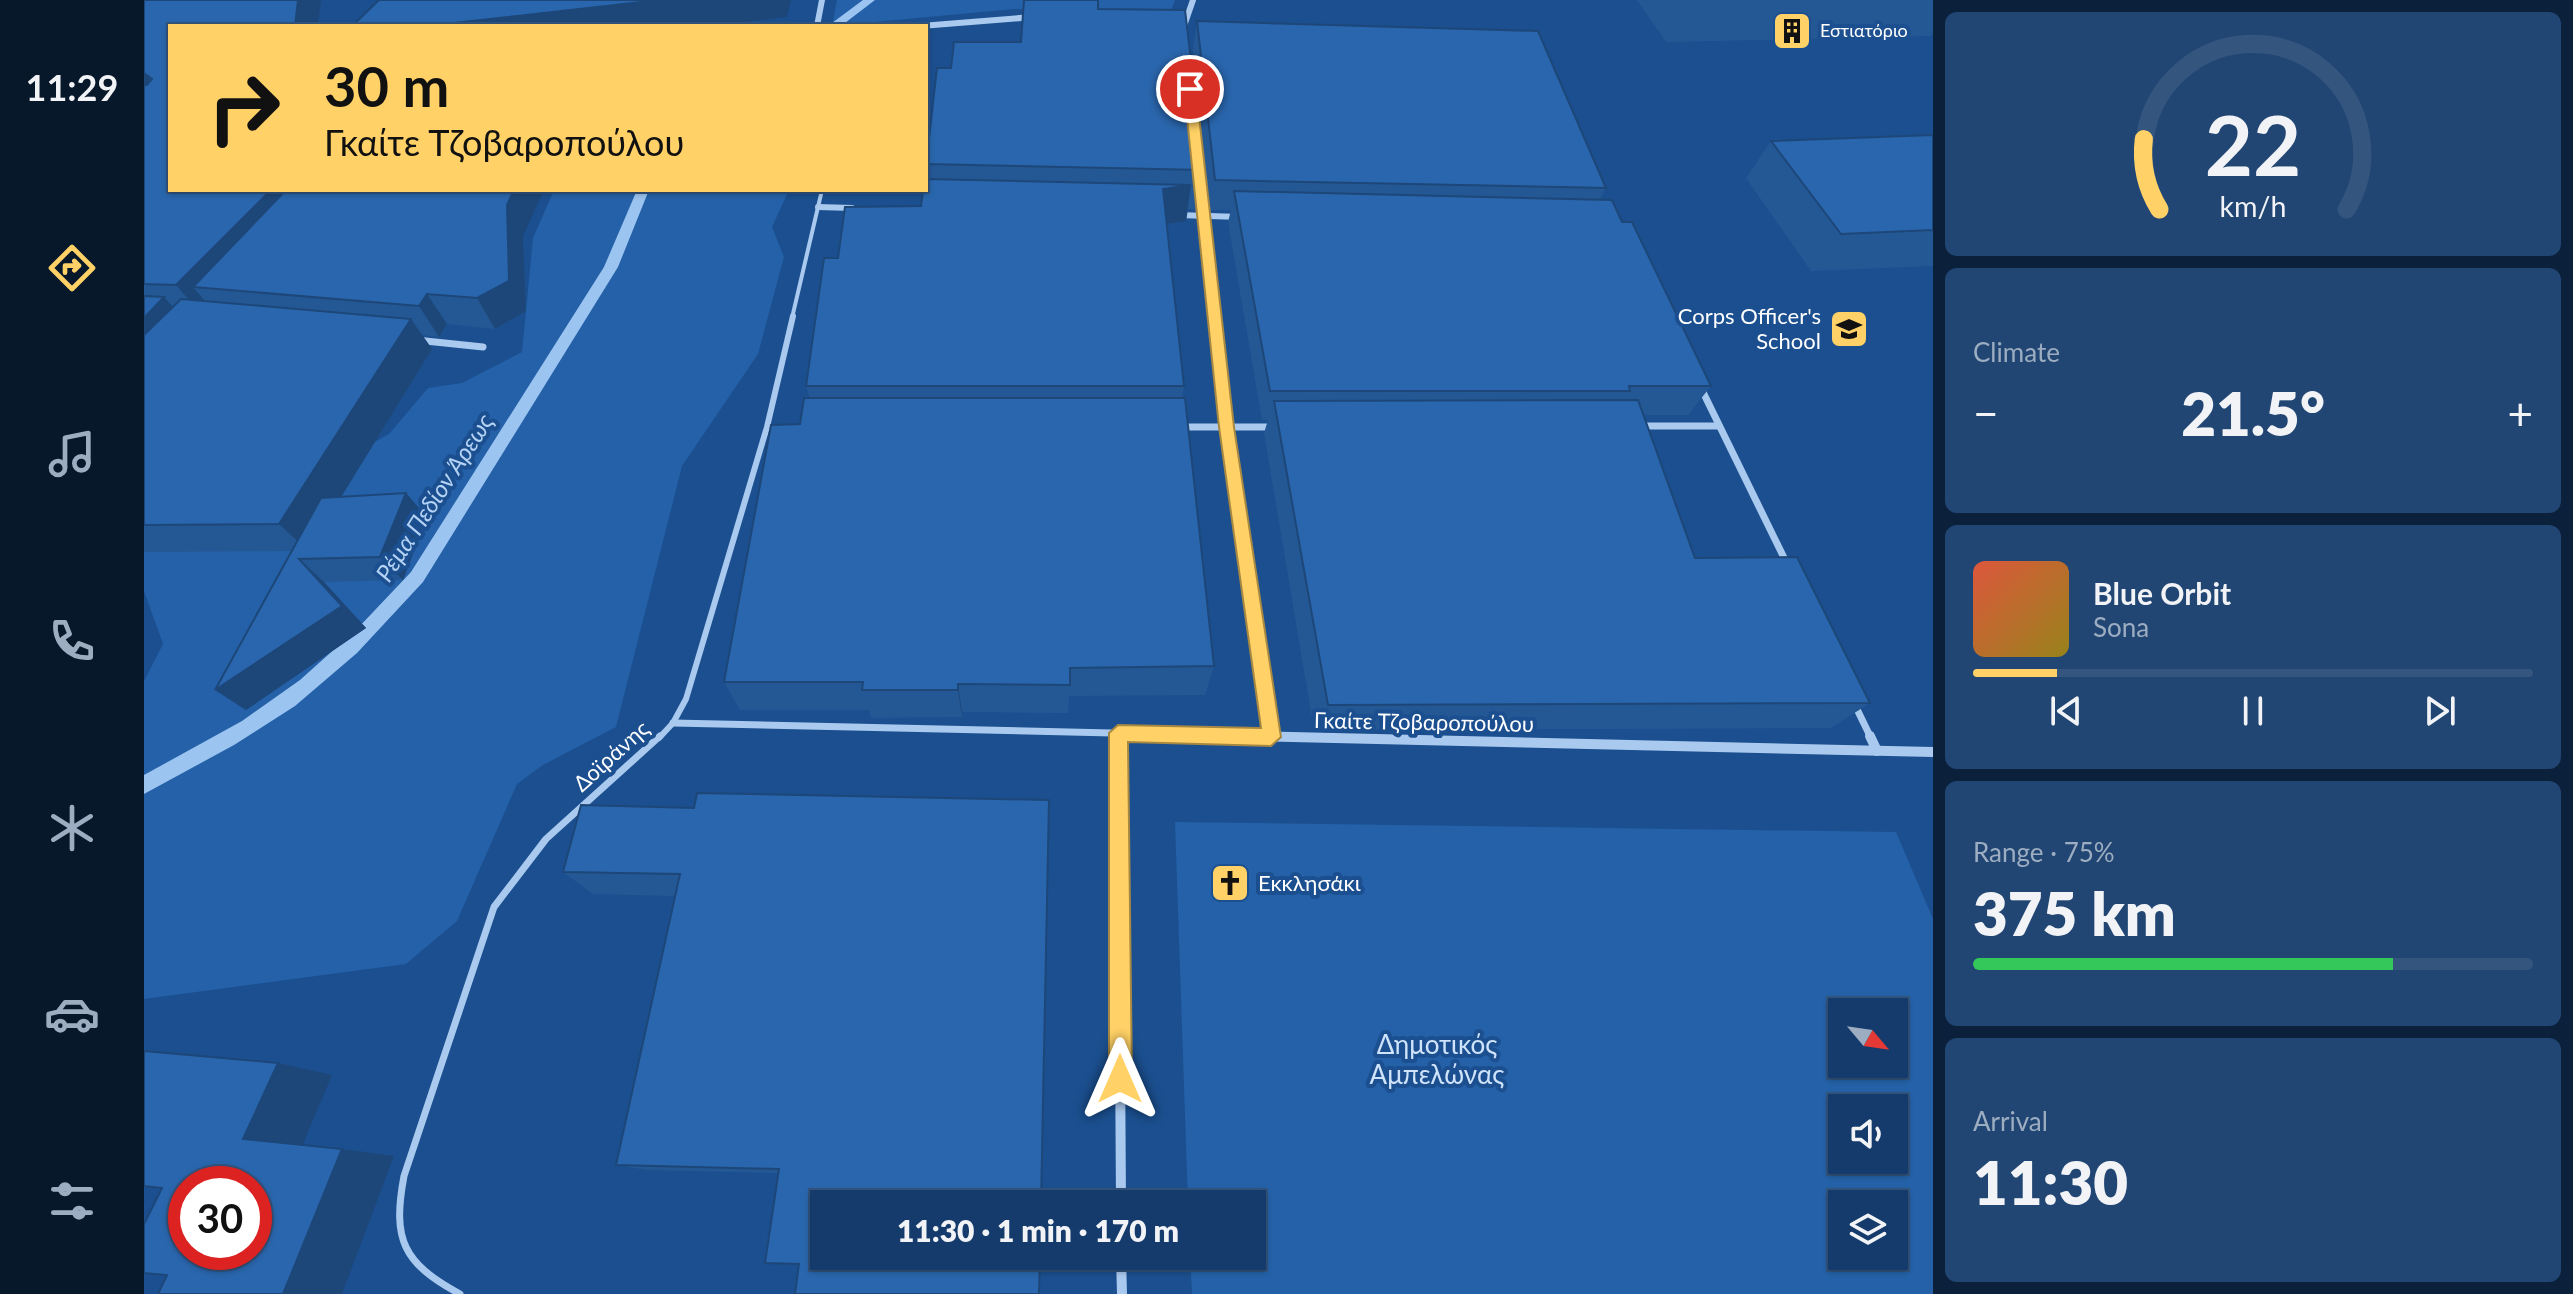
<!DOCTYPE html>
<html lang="en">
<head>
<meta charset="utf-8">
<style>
	:root { --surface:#143b6b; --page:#214673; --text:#f1f3f6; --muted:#9dadc1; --line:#33557e; --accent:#ffd166 }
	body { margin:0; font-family:Lato,sans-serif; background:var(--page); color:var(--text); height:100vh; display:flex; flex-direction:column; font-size:30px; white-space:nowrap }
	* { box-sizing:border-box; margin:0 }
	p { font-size:26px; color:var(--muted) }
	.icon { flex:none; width:44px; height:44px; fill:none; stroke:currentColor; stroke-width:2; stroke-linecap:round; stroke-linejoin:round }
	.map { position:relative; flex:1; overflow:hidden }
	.side { display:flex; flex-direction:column; gap:12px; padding:12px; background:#0b203b; width:640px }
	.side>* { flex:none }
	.banner { position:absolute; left:24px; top:24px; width:760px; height:168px; border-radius:0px; box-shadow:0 2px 6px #0004,0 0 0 2px var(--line); background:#ffd166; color:#111; overflow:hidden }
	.needle { width:52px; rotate:119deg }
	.controls { position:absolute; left:1684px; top:998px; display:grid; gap:16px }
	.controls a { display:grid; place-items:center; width:80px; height:80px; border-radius:0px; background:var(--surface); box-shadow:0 2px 6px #0004,0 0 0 2px var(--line); font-size:40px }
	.speed { position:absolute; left:24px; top:1166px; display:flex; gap:16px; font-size:40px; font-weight:700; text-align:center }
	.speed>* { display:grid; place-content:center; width:104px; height:104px; border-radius:50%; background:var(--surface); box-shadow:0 2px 6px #0004,0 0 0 2px var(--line); line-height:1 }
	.speed .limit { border:12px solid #d22; background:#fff; color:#111 }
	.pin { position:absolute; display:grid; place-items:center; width:68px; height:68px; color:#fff; margin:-34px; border:4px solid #fff; border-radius:50%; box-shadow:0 2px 8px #0007 }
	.me { position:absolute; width:88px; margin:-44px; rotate:0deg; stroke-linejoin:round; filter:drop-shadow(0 0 6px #0008) }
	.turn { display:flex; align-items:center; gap:28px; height:168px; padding:0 24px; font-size:36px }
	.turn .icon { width:104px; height:104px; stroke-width:2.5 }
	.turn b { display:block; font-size:56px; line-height:68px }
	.big { font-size:60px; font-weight:800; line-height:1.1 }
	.side .tile { flex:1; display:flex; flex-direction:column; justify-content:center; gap:12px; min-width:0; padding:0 28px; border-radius:12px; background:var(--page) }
	.side .dial { align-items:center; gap:0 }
	.dial svg { height:208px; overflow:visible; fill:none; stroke:var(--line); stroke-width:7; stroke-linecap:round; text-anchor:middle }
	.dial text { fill:var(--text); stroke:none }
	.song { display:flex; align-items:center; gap:24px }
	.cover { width:96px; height:96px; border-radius:12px; background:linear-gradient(135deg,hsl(10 70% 55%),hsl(50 70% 35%)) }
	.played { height:8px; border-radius:4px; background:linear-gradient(90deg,var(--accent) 15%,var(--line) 15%) }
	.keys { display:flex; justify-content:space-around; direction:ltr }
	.heat { display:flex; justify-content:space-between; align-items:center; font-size:44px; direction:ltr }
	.charge { height:12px; border-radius:6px; background:linear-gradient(90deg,#34c759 75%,var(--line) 0) }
	.trip { position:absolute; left:666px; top:1190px; width:456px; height:80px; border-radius:0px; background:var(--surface); box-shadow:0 2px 6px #0004,0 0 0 2px var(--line); font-weight:800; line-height:80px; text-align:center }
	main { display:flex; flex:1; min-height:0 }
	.tab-bar { display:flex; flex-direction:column; width:144px; justify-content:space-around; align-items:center; background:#08182b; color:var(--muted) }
	.tab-bar .icon { width:56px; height:56px }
	.tab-bar .current { color:var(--accent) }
	.tab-bar b { font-size:36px; color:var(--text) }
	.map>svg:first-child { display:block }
	.green { fill:#2461a8; fill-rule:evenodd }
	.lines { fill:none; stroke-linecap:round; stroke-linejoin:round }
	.stream { fill:#9cc4f0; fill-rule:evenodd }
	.lane-far2 { stroke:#a9c9ee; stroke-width:4 }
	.lane-far1 { stroke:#a9c9ee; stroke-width:6 }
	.lane { stroke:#a9c9ee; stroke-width:7 }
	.street-far2 { stroke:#a9c9ee; stroke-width:6 }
	.street-far1 { stroke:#a9c9ee; stroke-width:7 }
	.street { stroke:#a9c9ee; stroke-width:10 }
	.wall { fill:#245895 }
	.shaded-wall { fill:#1d4779 }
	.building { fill:#2a66ad; stroke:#1d4779; stroke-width:2; fill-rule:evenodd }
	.route { fill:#ffd166; stroke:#a68842; stroke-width:2 }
	.labels { text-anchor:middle; stroke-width:8; stroke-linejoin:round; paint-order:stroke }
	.far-poi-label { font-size:18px; fill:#fff; stroke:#1b4f8f; text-anchor:start }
	.poi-label { font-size:22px; fill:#fff; stroke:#1b4f8f; text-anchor:end }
	.street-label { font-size:22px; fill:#fff; stroke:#1b4f8f }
	.water-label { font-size:24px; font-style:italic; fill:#b5d3f5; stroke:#1b4f8f }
	.near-park-label { font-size:26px; fill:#cfe3fa; stroke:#1b4f8f }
</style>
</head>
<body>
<main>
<nav class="tab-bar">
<b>11:29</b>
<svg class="icon current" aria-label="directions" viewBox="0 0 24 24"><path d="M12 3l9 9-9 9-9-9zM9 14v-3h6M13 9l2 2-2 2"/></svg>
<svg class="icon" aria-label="music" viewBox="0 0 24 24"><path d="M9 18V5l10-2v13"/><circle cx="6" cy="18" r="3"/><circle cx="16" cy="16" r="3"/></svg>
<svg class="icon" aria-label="phone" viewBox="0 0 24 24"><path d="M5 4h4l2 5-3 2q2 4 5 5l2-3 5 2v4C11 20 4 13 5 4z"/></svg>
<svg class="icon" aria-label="climate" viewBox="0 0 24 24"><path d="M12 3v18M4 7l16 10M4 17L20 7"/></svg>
<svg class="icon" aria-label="car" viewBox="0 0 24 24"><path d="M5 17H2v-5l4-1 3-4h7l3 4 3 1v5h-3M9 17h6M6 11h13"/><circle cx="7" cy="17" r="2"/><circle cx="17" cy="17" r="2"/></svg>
<svg class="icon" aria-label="filters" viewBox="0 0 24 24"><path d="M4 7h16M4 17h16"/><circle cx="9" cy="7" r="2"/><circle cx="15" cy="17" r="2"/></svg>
</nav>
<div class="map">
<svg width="1789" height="1294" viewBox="0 0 1789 1294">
	<rect width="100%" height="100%" fill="#1b4f8f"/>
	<g class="green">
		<path d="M693,0H1031L1026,14L870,9L688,26Z"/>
		<path d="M410,190H645L628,227L640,257L614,354L538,466L472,727L399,765L373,784L313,921L262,964L0,999V681L19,644L0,591V547L185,467L245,434L284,388L318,383L378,352L389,238Z"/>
		<path d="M1031,822L1752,832L1789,919V1294H1048L1046,1256H1108V1204H1044ZM1698,1012H1750V1064H1698ZM1698,1108H1750V1160H1698ZM1698,1204H1750V1256H1698Z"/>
	</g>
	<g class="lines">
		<g class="stream">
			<path d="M719,0H731L697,26H684Z"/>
			<path d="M493,190H505L474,267L279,582L213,653L151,706L90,745L0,794V775L98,721L156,680L214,628L267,572L460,267Z"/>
		</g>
		<path class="lane-far2" d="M648,318L678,190"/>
		<path class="lane-far1" d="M515,738L529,723L542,699L623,427L649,316"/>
		<path class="lane" d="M316,1294C259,1263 248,1240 260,1176L350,907L402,839L516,736"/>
		<g class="street-far2">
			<path d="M673,26L678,0"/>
			<path d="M777,26L889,17"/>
			<path d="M1040,26L1049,0"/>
			<path d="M1055,187L1070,318"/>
			<path d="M674,207L708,208"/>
			<path d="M1034,215L1096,217"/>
		</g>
		<g class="street-far1">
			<path d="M1070,316L1127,737"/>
			<path d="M272,340L339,347"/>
			<path d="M1557,388L1644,566"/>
			<path d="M1496,426H1575"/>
			<path d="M1036,427H1130"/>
			<path d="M1709,701L1727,738"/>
			<path d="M529,723L1188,738"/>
			<path d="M974,733V738"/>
		</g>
		<g class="street">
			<path d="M974,736L977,1204"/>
			<path d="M1101,736L1789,752"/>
			<path d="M1726,736L1733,751"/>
			<path d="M977,1256L978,1294"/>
		</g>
	</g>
	<g class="wall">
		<path d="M0,0H177L174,26L26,190L379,236L382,311L351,329L303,324L295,337L278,335L288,349L197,497L283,517L259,580L180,582L222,628L102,710L71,690L147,551L0,552Z"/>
		<path d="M1493,0H1789V33L1787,36L1522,42Z"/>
		<path d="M954,9L1060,170L1053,210L1044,209L1042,221L1022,224L1040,386L1038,398L1070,666L1061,695L925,696L924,713L818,712V717L727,718L725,710H596L580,682L656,424L666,398L662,386L694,258L777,206L783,179L782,157L807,68L877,42Z"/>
		<path d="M1053,21L1462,188L1456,199L1478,222L1567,386L1544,415H1499L1551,558L1726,703L1687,728L1170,730L1120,433L1124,420H1118L1084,222L1087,210H1066L1049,50Z"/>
		<path d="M1789,135V266L1667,271L1602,178L1627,141Z"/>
		<path d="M553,793L655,1264L634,1173L503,1170L472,1165L531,896L449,894L419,872L550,808Z"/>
	</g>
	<g class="shaded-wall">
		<path d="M154,0H177L174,26H151Z"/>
		<path d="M515,0H647L643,17L566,26H302V24Z"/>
		<path d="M0,73H1L25,104L0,109Z"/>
		<path d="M1047,185L1042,221L1014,225L1019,189Z"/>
		<path d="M127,190H180L49,287L67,308L59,316L32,285Z"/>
		<path d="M370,190H400L379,236L382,311L351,329L333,298L363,205Z"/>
		<path d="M283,294L303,324L295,337L275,306Z"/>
		<path d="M20,297L48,328L0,381V318Z"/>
		<path d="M267,319L288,349L164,551L135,524Z"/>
		<path d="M262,493L283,517L259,580L236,557Z"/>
		<path d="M155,559L180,582L222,628L102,710L71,690Z"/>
		<path d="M814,684L818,712V717L814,690Z"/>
		<path d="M134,1063L188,1075L158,1146L99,1139Z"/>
		<path d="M198,1149L250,1156L198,1294H139Z"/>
	</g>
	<g class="building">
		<path d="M0,0H154L151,26H26V190H127L32,285L0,284V85H3L8,79L0,73Z"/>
		<path d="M235,0H515L302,24V26H208Z"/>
		<path d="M880,0H954V9L1041,10L1060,170L782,164L793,68H807L810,42H877Z"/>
		<path d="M1053,21L1394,31L1462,188L1071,180Z"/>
		<path d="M1789,135V230L1697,234L1627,141Z"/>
		<path d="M782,179L1047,185L1019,189L1040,386H662L680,258H694L701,207L777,206L779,190H782Z"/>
		<path d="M142,190H370L363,205L365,281L333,298L283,294L275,306L49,287Z"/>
		<path d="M1090,191L1468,200L1478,222H1488L1567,386H1485L1486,391H1126Z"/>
		<path d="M0,296L20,297L0,318Z"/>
		<path d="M37,299L267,319L135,524L0,525V335Z"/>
		<path d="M660,398H1041L1070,666L926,668V685L814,684V690H718L719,682H580L627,425L656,424Z"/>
		<path d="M1494,400L1551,558L1653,557L1726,703L1184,705L1130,401Z"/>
		<path d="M262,493L236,557L155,559L198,606L71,690L177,498Z"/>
		<path d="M553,793L905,800L897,1204H680V1256H896L895,1294H651L655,1264L621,1263L635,1169L472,1165L536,874L419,872L437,805L550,808Z"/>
		<path d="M0,1051L134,1063L99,1139L198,1149L139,1294H14L23,1275L0,1273V1224L18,1188L0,1186ZM42,1184H110V1252H42Z"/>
	</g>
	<path class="route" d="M1046,85L1052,89L1090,427L1137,737L1127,746L984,742L988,1079L985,1087L976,1090L968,1087L965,1079V733L974,725L1117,728L1075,427L1040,89Z"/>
	<defs>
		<symbol id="building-square" viewBox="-11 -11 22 22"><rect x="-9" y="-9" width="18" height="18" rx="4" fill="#ffd166" stroke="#1b4f8f"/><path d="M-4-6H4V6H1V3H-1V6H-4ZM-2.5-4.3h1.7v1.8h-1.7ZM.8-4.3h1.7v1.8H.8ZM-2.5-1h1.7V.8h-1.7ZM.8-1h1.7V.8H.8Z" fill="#111"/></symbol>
		<symbol id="university-square" viewBox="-11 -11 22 22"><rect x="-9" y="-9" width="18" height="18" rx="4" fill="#ffd166" stroke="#1b4f8f"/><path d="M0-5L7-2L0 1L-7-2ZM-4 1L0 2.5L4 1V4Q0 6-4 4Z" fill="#111"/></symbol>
		<symbol id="church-square" viewBox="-11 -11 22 22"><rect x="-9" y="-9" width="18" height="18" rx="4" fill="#ffd166" stroke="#1b4f8f"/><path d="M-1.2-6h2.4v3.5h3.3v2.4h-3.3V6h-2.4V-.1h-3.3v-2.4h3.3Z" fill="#111"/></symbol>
	</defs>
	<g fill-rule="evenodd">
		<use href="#building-square" x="1626" y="9" width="44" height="44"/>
		<use href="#university-square" x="1683" y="307" width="44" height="44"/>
		<use href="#church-square" x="1064" y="861" width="44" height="44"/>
	</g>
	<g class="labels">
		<g class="far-poi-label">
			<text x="1676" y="37">Εστιατόριο</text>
		</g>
		<g class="poi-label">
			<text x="1677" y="324">Corps Officer's<tspan x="1677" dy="25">School</tspan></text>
			<text x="1114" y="891" text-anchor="start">Εκκλησάκι</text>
		</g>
		<g class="street-label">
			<text transform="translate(1280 722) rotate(1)" y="8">Γκαίτε Τζοβαροπούλου</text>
			<text transform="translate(467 756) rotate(-42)" y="8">Δοϊράνης</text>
		</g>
		<g class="water-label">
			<text transform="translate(291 498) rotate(-57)" y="8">Ρέμα Πεδίον Άρεως</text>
		</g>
		<g class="near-park-label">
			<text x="1293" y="1054">Δημοτικός<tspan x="1293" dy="30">Αμπελώνας</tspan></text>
		</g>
	</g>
</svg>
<div class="controls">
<a><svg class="needle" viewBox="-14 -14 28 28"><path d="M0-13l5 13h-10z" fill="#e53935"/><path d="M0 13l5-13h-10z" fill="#9dadc1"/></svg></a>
<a><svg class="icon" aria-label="sound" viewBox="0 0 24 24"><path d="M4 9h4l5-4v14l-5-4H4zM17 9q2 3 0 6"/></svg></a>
<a><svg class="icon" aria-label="layers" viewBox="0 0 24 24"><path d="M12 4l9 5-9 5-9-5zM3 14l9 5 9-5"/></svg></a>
</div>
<div class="speed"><div class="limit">30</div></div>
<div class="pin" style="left:1046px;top:89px;background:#d93025"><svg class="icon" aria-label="arrive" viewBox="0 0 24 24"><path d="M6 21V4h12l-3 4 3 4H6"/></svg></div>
<svg class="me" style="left:976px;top:1079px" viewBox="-20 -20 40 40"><path d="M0-17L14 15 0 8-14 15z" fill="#ffd166" stroke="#fff" stroke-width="4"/></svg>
<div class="trip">11:30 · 1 min · 170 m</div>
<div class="banner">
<div class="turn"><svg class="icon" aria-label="right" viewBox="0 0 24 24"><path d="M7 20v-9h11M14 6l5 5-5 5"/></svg><div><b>30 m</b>Γκαίτε Τζοβαροπούλου</div></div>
</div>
</div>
<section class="side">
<div class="tile dial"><svg viewBox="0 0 100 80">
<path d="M14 69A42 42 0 1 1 86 69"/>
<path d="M14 69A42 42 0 0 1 8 42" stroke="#ffd166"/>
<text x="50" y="56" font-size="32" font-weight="700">22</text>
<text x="50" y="72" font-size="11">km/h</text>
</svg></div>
<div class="tile"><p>Climate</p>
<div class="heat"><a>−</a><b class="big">21.5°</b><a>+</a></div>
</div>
<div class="tile">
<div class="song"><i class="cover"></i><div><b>Blue Orbit</b><p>Sona</p></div></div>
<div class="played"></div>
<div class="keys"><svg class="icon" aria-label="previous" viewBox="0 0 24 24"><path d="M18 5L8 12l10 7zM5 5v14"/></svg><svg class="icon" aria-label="pause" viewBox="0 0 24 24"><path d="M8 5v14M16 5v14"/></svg><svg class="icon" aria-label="next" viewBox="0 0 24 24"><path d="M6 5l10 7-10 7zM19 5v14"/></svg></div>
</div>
<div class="tile"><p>Range · 75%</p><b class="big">375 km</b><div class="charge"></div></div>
<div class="tile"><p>Arrival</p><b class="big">11:30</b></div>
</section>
</main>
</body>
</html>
